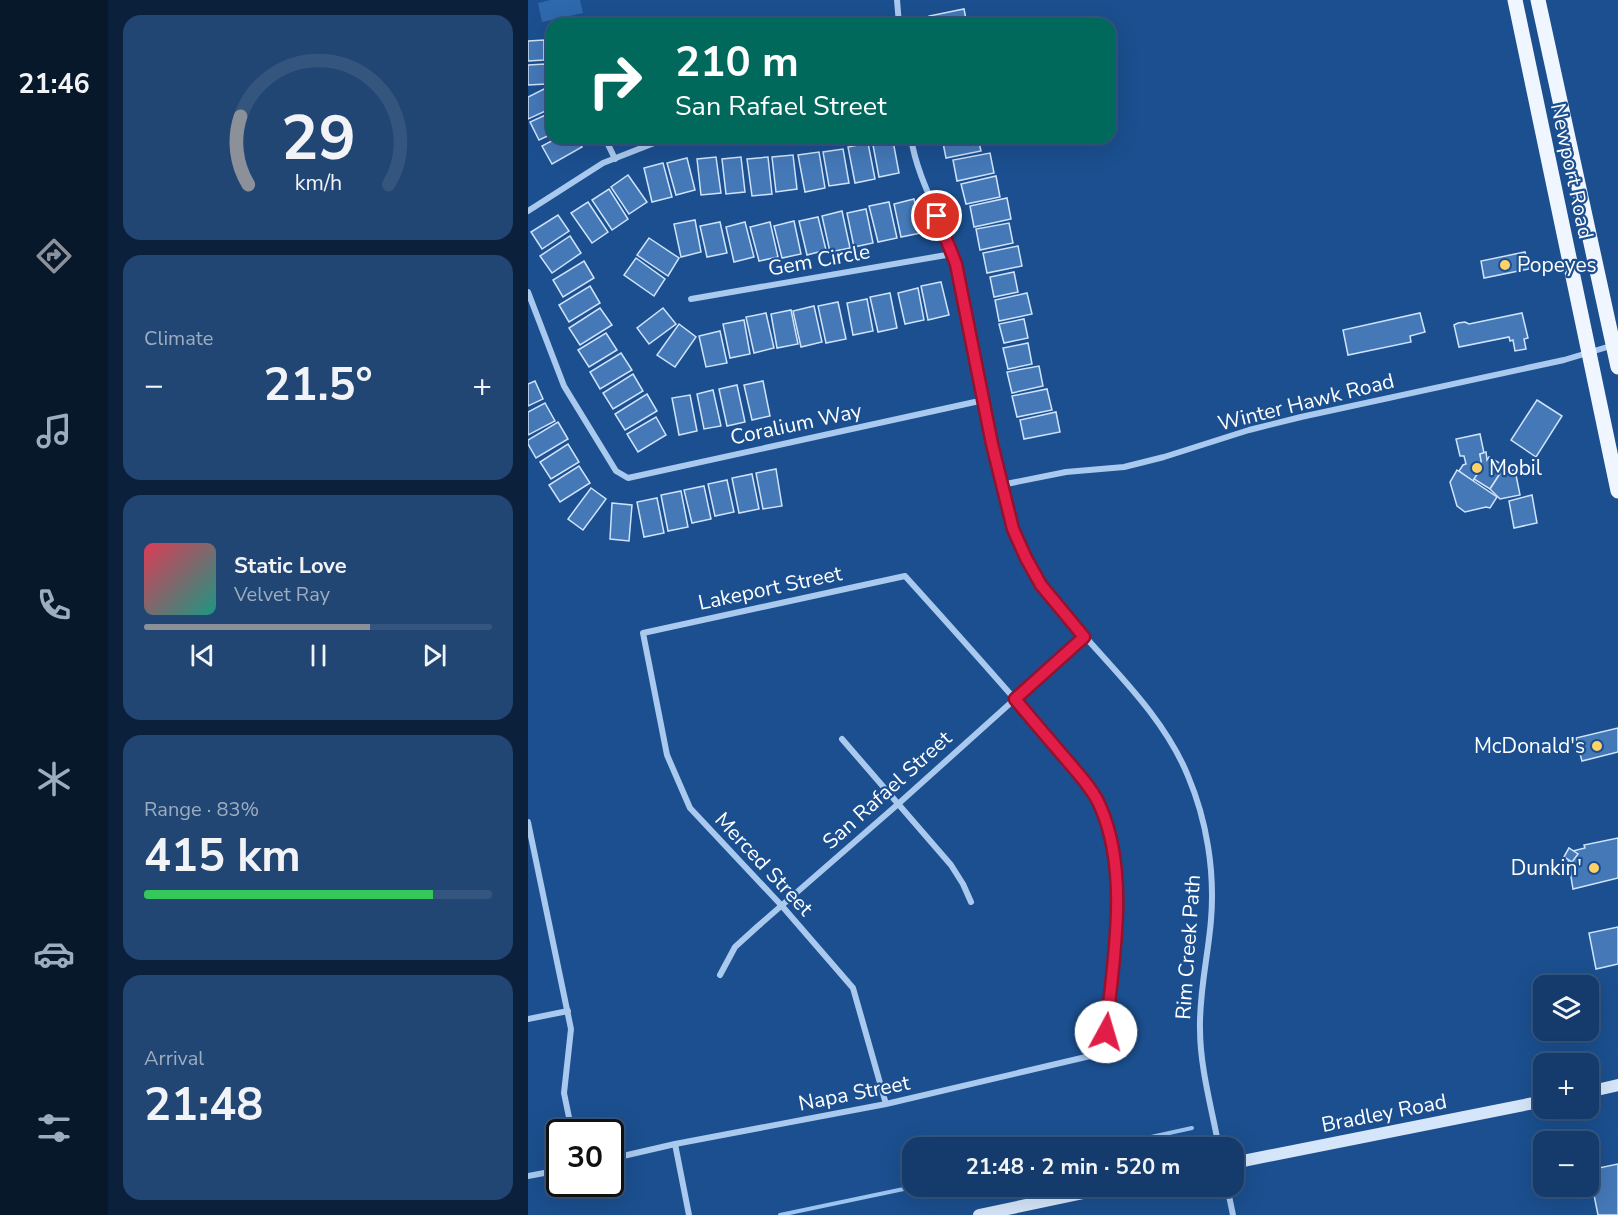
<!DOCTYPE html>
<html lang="en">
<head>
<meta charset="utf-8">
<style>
	:root { --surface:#143b6b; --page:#214673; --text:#f1f3f6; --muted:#9dadc1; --line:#33557e; --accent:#8c9099 }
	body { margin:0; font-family:"Nunito Sans",sans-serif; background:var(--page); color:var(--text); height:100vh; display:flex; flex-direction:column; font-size:22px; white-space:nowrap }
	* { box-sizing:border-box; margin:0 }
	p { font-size:20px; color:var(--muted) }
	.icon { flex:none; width:33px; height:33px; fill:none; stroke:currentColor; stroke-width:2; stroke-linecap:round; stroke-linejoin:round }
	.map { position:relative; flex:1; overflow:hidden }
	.side { display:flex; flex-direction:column; gap:15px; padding:15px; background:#0b203b; width:420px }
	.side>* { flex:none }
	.top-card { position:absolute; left:18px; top:18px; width:570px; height:126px; border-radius:18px; box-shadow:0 6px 24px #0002,0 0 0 2px var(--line); background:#00695c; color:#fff; overflow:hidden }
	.fabs { position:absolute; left:1005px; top:975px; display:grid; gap:12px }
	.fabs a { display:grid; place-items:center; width:66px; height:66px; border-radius:12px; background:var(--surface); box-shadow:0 6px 24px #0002,0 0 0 2px var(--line); font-size:30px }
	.speed { position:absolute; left:18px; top:1119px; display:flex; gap:12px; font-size:30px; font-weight:700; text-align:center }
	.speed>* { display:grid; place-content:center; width:78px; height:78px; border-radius:50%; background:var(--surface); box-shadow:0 6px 24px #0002,0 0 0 2px var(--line); line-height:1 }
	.speed .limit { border:3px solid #111; border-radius:9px; background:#fff; color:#111 }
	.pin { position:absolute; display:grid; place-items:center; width:51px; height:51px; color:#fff; margin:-26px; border:3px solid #fff; border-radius:50%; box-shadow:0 2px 6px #0007 }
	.me { position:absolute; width:66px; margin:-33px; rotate:6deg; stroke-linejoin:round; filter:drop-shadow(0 0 4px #0008) }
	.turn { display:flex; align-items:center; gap:21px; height:126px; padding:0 30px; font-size:27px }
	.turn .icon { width:78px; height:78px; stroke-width:2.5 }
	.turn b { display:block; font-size:42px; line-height:51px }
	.big { font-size:45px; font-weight:700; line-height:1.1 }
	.side .widget { flex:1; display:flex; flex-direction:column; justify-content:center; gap:9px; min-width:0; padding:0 21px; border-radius:18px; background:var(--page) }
	.side .dial { align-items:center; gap:0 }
	.dial svg { height:156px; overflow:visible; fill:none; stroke:var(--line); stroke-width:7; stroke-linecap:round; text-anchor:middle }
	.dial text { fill:var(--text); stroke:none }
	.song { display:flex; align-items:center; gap:18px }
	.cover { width:72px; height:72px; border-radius:9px; background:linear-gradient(135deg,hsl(350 70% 55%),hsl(170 70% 35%)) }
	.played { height:6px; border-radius:3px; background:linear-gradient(90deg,var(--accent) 65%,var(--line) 65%) }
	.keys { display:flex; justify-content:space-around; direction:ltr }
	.heat { display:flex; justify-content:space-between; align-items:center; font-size:33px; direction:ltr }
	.charge { height:9px; border-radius:4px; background:linear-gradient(90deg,#34c759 83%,var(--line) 0) }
	.trip { position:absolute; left:374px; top:1137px; width:342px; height:60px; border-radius:18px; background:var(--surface); box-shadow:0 6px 24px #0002,0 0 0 2px var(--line); font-weight:700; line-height:60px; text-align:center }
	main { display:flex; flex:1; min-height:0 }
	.tabs { display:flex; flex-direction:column; width:108px; justify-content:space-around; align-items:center; background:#08182b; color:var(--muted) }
	.tabs .icon { width:42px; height:42px }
	.tabs .active { color:var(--accent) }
	.tabs b { font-size:27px; color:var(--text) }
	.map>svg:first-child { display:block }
	.grass { fill:#2e69ad }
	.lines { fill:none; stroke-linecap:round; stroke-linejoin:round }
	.stream { stroke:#9cc4f0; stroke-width:4 }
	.building { fill:#4478b7; stroke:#cfe3fa; stroke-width:1.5 }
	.street { stroke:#a9c9ee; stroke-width:6 }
	.secondary { stroke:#d6e6fa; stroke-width:12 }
	.primary { stroke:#f0f6ff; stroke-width:15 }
	.route-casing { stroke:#92132f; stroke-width:15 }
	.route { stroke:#e11d48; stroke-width:10 }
	.poi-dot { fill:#ffd166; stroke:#1b4f8f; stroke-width:2 }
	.labels { text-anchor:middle; stroke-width:4.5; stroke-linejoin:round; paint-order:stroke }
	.street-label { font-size:21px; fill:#fff; stroke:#1b4f8f }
	.poi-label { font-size:21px; fill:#fff; stroke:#1b4f8f; text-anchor:start }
</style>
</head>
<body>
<main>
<nav class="tabs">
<b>21:46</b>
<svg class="icon active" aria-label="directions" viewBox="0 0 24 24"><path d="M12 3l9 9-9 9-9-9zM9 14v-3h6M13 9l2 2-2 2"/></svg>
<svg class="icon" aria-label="music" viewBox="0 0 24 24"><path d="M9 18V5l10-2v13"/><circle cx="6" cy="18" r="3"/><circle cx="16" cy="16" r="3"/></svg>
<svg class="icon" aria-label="phone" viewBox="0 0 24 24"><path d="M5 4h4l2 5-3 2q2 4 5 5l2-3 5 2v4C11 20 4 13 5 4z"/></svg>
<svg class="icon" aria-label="climate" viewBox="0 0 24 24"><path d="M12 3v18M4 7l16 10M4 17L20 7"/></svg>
<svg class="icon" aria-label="car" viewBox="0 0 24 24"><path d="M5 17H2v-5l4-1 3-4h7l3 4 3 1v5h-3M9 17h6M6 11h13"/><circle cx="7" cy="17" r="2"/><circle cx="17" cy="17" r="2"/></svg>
<svg class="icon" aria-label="filters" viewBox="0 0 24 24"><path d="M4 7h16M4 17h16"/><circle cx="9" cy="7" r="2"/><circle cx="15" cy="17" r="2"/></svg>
</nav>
<section class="side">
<div class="widget dial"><svg viewBox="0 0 100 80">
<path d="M14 69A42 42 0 1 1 86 69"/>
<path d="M14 69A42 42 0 0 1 10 34" stroke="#8c9099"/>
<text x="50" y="56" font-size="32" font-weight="700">29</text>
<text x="50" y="72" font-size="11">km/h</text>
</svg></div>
<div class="widget"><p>Climate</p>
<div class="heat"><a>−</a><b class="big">21.5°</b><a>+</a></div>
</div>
<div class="widget">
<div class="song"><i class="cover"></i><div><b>Static Love</b><p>Velvet Ray</p></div></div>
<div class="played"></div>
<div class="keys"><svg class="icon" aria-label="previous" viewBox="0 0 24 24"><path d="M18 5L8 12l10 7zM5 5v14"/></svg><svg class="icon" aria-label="pause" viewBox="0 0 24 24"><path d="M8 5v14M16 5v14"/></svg><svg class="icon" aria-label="next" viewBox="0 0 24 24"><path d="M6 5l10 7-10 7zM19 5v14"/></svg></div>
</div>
<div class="widget"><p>Range · 83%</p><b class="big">415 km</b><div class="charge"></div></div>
<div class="widget"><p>Arrival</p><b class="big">21:48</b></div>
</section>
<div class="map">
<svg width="1090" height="1215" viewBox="0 0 1090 1215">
	<rect width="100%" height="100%" fill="#1b4f8f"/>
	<path class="grass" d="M22,0H52L55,13L14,22L10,3Z"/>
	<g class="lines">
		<g class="stream">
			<path d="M573,1148L664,1128"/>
			<path d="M252,1215L390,1186"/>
		</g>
	</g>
	<g class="building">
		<path d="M436,9L439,24H402L401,16Z"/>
		<path d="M16,40V60L0,61V41Z"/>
		<path d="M17,64L18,84L0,85V65Z"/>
		<path d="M24,85V108L0,119V97Z"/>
		<path d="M24,112V134L11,140L2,122Z"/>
		<path d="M29,138H49L54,147L24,164L14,146Z"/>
		<path d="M414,138H450L453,151L418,158Z"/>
		<path d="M365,141L371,173L351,177L345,145Z"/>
		<path d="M340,143L347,179L327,183L320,147Z"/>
		<path d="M315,149L321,183L301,186L295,152Z"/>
		<path d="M291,152L297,188L277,192L270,155Z"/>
		<path d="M462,153L466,173L429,181L425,160Z"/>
		<path d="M265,155L269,189L248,192L244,157Z"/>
		<path d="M188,157L193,193L173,195L169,159Z"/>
		<path d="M213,157L217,192L198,194L194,159Z"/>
		<path d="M240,157L244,194L224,196L219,159Z"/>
		<path d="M159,158L167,190L148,195L139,163Z"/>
		<path d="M135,163L144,197L124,202L116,168Z"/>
		<path d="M100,175L119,202L101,214L83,187Z"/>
		<path d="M468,176L472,197L438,204L433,184Z"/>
		<path d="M81,189L100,219L84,230L64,200Z"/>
		<path d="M479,198L483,219L446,227L442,206Z"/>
		<path d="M386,199L393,233L373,237L366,204Z"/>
		<path d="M60,202L80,232L64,243L43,213Z"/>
		<path d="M361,202L369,238L350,242L341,206Z"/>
		<path d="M338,209L345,243L326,247L319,213Z"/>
		<path d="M314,211L322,248L302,252L294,216Z"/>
		<path d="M30,215L41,231L14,249L3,232Z"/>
		<path d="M290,217L298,250L279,255L271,221Z"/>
		<path d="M167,220L173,252L153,257L146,224Z"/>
		<path d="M266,221L273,254L254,258L246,226Z"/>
		<path d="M192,222L199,253L179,257L172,226Z"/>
		<path d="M217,222L226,257L206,262L198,227Z"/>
		<path d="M242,222L250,257L231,261L222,227Z"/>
		<path d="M481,223L485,243L452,250L448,229Z"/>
		<path d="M42,236L53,253L24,273L12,256Z"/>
		<path d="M121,238L151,258L140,276L109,255Z"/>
		<path d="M490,246L494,266L459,273L455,253Z"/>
		<path d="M997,252L1001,269L956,278L953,261Z"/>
		<path d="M108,258L137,279L126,296L96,275Z"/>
		<path d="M56,261L66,278L35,297L25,280Z"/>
		<path d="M486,272L490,292L466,297L462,277Z"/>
		<path d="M413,282L421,315L400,320L393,286Z"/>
		<path d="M62,286L72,303L41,322L31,305Z"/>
		<path d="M390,288L396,320L377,324L370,293Z"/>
		<path d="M362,293L369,328L350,332L342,297Z"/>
		<path d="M499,293L504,314L471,321L467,300Z"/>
		<path d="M339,299L345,331L325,335L319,303Z"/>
		<path d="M310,302L318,339L298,343L290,306Z"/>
		<path d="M286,306L294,342L273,347L265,311Z"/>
		<path d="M72,308L84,325L52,345L41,328Z"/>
		<path d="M135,308L148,324L121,344L109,328Z"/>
		<path d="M263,310L270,344L249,348L243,314Z"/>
		<path d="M238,313L246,348L226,353L218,317Z"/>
		<path d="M892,313L897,332L882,336L883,342L820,355L815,330Z"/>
		<path d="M994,313L1000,338L996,339L998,349L987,351L985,340L982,341L981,337L931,347L926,325L930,323L937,322L941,324Z"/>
		<path d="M496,319L500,338L476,343L471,324Z"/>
		<path d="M216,320L222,354L202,358L195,324Z"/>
		<path d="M151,324L168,337L147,367L129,355Z"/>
		<path d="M192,331L199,363L178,367L171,336Z"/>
		<path d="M78,333L89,350L61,367L50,350Z"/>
		<path d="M500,343L504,364L480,369L475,348Z"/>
		<path d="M93,353L104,370L72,389L62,372Z"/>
		<path d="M511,366L515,386L484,393L479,372Z"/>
		<path d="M105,374L115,391L85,409L75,393Z"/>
		<path d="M7,381L15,399L0,406V384Z"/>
		<path d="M235,381L242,416L224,420L216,385Z"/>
		<path d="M209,385L217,422L199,426L191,389Z"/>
		<path d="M519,389L524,410L489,417L484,396Z"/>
		<path d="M185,390L193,426L176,429L169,394Z"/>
		<path d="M119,394L129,411L97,430L87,414Z"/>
		<path d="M162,395L169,431L151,435L144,398Z"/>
		<path d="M1009,400L1034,416L1008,457L983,440Z"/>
		<path d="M17,403L27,421L0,435V412Z"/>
		<path d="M528,412L532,432L496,439L492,420Z"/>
		<path d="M128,417L138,435L110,452L99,434Z"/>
		<path d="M30,422L40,439L8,458L0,444V440Z"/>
		<path d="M952,434L956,453L952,454L954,467L945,481L931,471L935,465L938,464L936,456H932L928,439Z"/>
		<path d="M40,444L51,462L23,479L12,462Z"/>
		<path d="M958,452L959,460L961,457L977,466L962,489L946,479L954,467L952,454Z"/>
		<path d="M51,466L62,483L32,502L21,485Z"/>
		<path d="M248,469L254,506L235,509L228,473Z"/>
		<path d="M929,470L969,497L962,508L958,507L937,512L929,506L922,482Z"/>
		<path d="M987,470L992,495L972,499L962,489L973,472Z"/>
		<path d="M224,474L231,509L211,513L204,478Z"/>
		<path d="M199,480L206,512L187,516L180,484Z"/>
		<path d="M176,486L183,519L164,523L156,490Z"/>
		<path d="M63,488L78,499L55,530L40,519Z"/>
		<path d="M153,491L160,527L140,531L133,495Z"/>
		<path d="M1004,495L1009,523L986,528L981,501Z"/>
		<path d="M129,498L136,533L116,537L109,502Z"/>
		<path d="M84,503L104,505L101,541L82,539Z"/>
		<path d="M1090,728V752L1054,761L1051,750H1048L1047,743L1049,742L1048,738Z"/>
		<path d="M1090,838V878L1045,889L1040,859L1036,857L1041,848L1045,851L1057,848L1056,845Z"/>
		<path d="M1041,848L1050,854L1044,862L1036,857Z"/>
		<path d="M1090,927V964L1068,969L1061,933Z"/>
		<path d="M1090,1164V1215H1070L1061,1170Z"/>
	</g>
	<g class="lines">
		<g class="street">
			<path d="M369,0L371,24"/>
			<path d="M77,138L87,159"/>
			<path d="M383,138C390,183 417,222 429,266C438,305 447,345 453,384C464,447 473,517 505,573C515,588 527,602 539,616C581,666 635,714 660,776C679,821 687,872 683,920C680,957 671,992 672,1029C672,1068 684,1109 691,1148"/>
			<path d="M0,211L75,163L139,138"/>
			<path d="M0,292L36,386L88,471L100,478L456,400"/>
			<path d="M163,299L424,254"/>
			<path d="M473,485L538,472L596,467L636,457L721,430L773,417L1036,360L1086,345"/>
			<path d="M314,739L423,865L435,884L443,902"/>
			<path d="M0,822L43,1029L36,1093L44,1132"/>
			<path d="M192,975L207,947L229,927L369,805L556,637"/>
			<path d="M0,1019L40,1011"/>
			<path d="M147,1144L161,1215"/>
			<path d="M82,1159L147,1144L358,1104L575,1053C583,981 599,903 581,831C571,792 541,763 516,733C471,680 424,628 377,576L115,633L139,755L162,808L254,906L325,988L358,1104"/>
			<path d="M0,1176L32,1170"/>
			<path d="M699,1186L705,1215"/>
		</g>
		<g class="secondary">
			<path d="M1060,1092L1090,1085"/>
			<path d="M705,1163L1016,1101"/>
			<path d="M451,1215L589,1186"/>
		</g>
		<g class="primary">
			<path d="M987,0L1090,491"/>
			<path d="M1010,0L1090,367"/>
		</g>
	</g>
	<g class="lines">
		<defs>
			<path id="route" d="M409,216L428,264L464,444L485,529L498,558L513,585L556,637L487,699C505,721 524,743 543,765C553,777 566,791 572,806C602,873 585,961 578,1032"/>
		</defs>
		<use href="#route" class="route-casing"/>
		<use href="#route" class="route"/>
	</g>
	<g class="poi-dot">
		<circle cx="977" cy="265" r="6"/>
		<circle cx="949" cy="468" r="6"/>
		<circle cx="1069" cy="746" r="6"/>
		<circle cx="1066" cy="868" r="6"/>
	</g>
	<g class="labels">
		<g class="street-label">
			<text transform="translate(1044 171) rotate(78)" y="7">Newport Road</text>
			<text transform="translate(291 260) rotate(-10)" y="7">Gem Circle</text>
			<text transform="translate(778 402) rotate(-14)" y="7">Winter Hawk Road</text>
			<text transform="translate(268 424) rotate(-12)" y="7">Coralium Way</text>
			<text transform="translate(242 588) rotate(-12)" y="7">Lakeport Street</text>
			<text transform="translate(359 790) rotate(-42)" y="7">San Rafael Street</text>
			<text transform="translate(236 864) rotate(47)" y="7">Merced Street</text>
			<text transform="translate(660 947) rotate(-86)" y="7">Rim Creek Path</text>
			<text transform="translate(326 1093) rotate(-11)" y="7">Napa Street</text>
			<text transform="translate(856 1113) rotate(-11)" y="7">Bradley Road</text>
		</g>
		<g class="poi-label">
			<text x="989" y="272">Popeyes</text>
			<text x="961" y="475">Mobil</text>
			<text x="1057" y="753" text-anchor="end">McDonald's</text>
			<text x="1054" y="875" text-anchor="end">Dunkin'</text>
		</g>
	</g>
</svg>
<div class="fabs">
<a><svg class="icon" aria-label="layers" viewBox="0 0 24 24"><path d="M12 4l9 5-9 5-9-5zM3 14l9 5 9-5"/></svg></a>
<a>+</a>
<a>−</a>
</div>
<div class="speed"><div class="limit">30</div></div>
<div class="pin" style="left:409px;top:216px;background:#d93025"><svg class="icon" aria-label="arrive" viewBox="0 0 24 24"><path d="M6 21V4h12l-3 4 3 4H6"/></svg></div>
<svg class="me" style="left:578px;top:1032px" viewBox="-20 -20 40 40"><circle r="19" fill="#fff"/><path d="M0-13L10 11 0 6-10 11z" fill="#e11d48"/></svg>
<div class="trip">21:48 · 2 min · 520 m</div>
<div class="top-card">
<div class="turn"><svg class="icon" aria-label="right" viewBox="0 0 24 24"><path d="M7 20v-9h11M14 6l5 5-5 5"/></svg><div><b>210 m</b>San Rafael Street</div></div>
</div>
</div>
</main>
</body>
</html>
